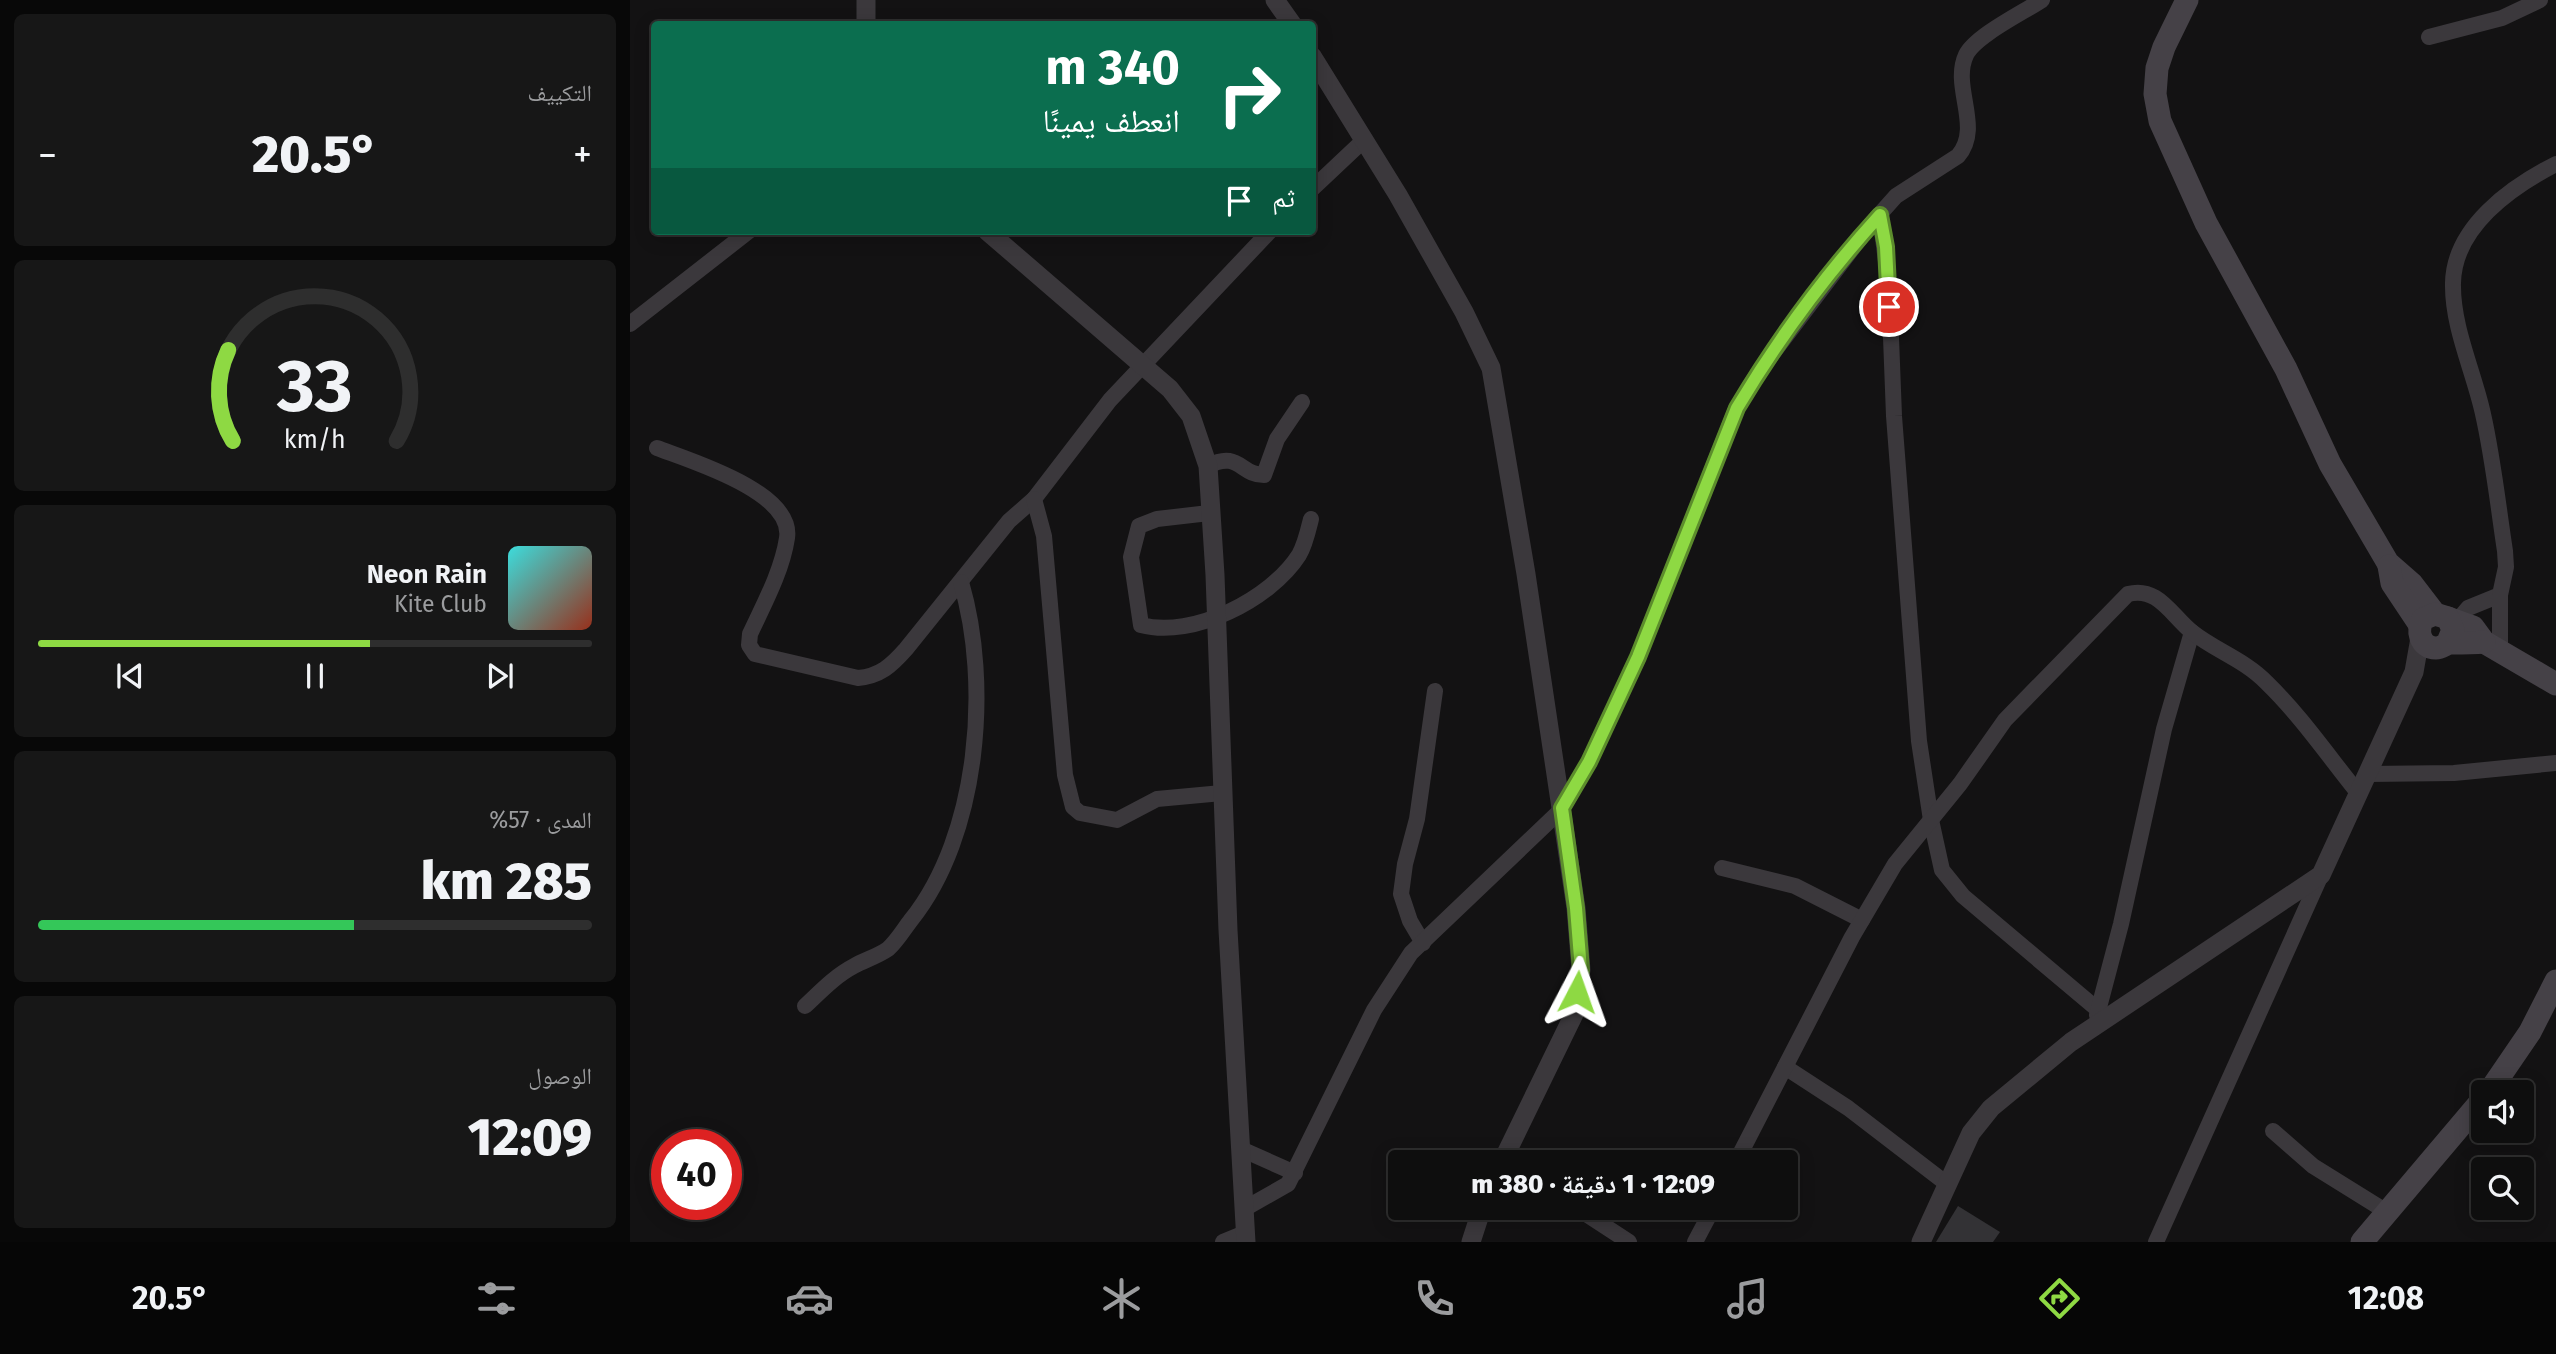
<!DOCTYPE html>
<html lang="ar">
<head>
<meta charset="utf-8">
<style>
	:root { --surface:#0e0e0e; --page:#171717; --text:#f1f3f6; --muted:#9b9c9e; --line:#2e2e2e; --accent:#8ed943 }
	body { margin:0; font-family:"Fira Sans","Noto Naskh Arabic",sans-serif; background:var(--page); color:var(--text); direction:rtl; height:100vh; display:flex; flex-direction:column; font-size:26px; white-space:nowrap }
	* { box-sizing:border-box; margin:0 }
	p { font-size:23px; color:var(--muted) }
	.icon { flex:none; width:38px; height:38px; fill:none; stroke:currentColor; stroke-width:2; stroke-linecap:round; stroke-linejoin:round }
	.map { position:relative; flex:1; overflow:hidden; direction:ltr }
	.panel { display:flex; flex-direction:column; gap:14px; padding:14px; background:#080808; width:630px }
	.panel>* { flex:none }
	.top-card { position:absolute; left:21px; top:21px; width:665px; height:214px; border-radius:7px; box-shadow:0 4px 18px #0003,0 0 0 2px var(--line); direction:rtl; background:#0b6e4f; color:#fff; overflow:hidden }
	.fabs { position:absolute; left:1841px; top:1080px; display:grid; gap:14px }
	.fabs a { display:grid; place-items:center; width:63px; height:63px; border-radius:7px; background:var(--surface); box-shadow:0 4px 18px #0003,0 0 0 2px var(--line); font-size:35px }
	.speed { position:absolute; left:21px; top:1129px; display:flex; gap:14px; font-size:35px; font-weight:700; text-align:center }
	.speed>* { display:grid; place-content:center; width:91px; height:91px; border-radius:50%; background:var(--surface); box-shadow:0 4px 18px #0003,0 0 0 2px var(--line); line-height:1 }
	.speed .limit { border:10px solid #d22; background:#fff; color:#111 }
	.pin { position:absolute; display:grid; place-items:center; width:60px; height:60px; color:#fff; margin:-30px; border:4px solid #fff; border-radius:50%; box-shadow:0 2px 7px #0007 }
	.me { position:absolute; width:77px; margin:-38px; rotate:4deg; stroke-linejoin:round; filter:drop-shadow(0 0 5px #0008) }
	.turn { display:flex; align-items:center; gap:24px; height:147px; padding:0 21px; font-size:32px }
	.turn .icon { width:91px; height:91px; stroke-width:2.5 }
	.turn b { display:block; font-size:49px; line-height:60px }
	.then { display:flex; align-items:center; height:66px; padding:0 21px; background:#0003; gap:14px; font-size:26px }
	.big { font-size:52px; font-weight:800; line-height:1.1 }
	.panel .card { flex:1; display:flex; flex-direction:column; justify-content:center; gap:10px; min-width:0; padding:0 24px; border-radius:10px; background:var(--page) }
	.panel .dial { align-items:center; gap:0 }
	.dial svg { height:182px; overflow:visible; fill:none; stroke:var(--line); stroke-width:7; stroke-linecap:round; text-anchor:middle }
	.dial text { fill:var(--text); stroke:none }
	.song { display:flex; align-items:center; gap:21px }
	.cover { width:84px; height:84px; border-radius:10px; background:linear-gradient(135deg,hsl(180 70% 55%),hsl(10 70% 35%)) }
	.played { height:7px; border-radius:4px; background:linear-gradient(90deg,var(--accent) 60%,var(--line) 60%) }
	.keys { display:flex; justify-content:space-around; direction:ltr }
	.heat { display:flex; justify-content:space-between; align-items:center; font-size:38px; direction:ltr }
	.charge { height:10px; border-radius:5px; background:linear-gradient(90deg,#34c759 57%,var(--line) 0) }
	.trip { position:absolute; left:758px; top:1150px; width:410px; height:70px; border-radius:7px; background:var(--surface); box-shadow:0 4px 18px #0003,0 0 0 2px var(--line); font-weight:800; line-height:70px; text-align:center; direction:rtl }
	.tabs { display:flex; height:112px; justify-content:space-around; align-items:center; background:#060606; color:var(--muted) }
	.tabs .icon { width:49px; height:49px }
	.tabs .on { color:var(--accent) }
	.tabs b { font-size:32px; color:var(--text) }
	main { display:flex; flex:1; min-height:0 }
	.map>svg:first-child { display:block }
	.building { fill:#333235 }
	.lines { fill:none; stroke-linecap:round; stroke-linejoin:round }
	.minor { stroke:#3b383c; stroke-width:16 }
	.tertiary { stroke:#3b383c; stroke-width:19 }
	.secondary { stroke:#454147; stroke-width:23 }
	.route-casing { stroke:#5c8d2c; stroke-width:18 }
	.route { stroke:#8ed943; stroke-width:12 }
</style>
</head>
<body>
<main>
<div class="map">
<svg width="1926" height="1242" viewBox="0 0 1926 1242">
	<rect width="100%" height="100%" fill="#131213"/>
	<path class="building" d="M1328,1206L1370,1232L1363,1242H1306Z"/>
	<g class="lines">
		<g class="minor">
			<path d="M1799,37L1872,18L1910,0"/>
			<path d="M682,189L734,140"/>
			<path d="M1250,215L1259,285L1264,416L1289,741L1301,820L1312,870L1333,896L1467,1009"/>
			<path d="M0,324L119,231"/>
			<path d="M27,448C61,461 164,492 157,538C152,571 134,604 120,634L119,645L125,654L228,678C250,676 261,666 276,649L379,521L404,499L480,400L640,231"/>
			<path d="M578,466C609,450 610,475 634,475L647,439L672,402"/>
			<path d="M404,499L414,536L435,775L443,807L450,813L487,820L527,799L592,793"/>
			<path d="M579,513L527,519L509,526L501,557L511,625C563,639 641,599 669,555C675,545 678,531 681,519"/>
			<path d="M1828,620L1838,608L1870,595"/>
			<path d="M1870,651V595L1876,567L1875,551C1868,505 1863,458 1853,414C1844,372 1822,327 1823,283C1824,227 1881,187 1926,164"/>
			<path d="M1738,774L1824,773L1926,763"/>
			<path d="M1092,868L1165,886L1232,920"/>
			<path d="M793,943L780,921L771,894L775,864L787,819L805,691"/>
			<path d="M175,1006C191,991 205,976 224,966C235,960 248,956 258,949C267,941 274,929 281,920C349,835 361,684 331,582"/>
			<path d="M1467,1015L1491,924L1534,729L1562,632"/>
			<path d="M1155,1067L1218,1108L1317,1184"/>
			<path d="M1643,1131L1683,1166L1757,1212"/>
			<path d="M611,1149L665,1173"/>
			<path d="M1106,1162L1222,937L1265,864L1330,784L1375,720L1498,594C1528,586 1541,615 1562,632C1586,651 1615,660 1637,683C1671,716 1699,757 1729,794"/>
			<path d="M947,1208L999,1242"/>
			<path d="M614,1209L658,1184L744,1010L781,953L932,809L959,762L1008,657L1106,409L1128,373L1241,224L1266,196L1328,156C1353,127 1321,87 1336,55C1345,36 1394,12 1412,0"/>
			<path d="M593,1242L615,1233"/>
			<path d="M1065,1242L1083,1208"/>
			<path d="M1526,1242L1691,875"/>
		</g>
		<g class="tertiary">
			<path d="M645,0L662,24"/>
			<path d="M236,24V0"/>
			<path d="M682,56L768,195L834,312L861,368L896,574L946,908L951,970L944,1014L872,1162"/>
			<path d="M357,231L540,389L561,416L578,466L585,575L598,930L616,1242"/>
			<path d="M841,1242L852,1208"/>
			<path d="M1291,1242L1341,1133L1361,1108L1441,1042L1691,875L1784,672L1790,638"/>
		</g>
		<g class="secondary">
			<path d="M1557,0L1534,47L1527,68L1525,94L1530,121L1576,223L1656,369L1700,464L1758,563L1782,584L1805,614"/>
			<path d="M1759,566L1762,583L1790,625"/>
			<path d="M1818,618L1843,627L1854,642L1926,684"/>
			<path d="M1818,642L1823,630L1818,618L1805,614L1793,619C1786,630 1790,648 1806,648C1812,648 1816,643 1821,643C1832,643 1843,643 1854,642"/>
			<path d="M1859,1092L1900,1032L1926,981"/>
			<path d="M1732,1242L1853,1099"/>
		</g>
	</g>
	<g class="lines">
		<defs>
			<path id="route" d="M947,992L951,970L946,908L932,808L959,762L1008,657L1107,408C1147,341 1197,273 1250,215L1256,247L1259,307"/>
		</defs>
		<use href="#route" class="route-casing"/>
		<use href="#route" class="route"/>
	</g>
</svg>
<div class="fabs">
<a><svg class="icon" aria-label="sound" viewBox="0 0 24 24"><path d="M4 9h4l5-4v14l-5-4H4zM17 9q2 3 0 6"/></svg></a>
<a><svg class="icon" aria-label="search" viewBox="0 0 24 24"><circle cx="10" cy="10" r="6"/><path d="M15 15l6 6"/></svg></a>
</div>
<div class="speed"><div class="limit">40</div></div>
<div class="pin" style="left:1259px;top:307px;background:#d93025"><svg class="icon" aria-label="arrive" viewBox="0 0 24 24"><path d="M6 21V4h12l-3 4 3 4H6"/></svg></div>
<svg class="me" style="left:947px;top:992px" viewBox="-20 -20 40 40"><path d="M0-17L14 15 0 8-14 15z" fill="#8ed943" stroke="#fff" stroke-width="4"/></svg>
<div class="trip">12:09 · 1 دقيقة · 380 m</div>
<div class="top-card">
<div class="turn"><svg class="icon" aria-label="right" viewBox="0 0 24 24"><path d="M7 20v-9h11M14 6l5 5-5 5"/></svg><div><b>340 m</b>انعطف يمينًا</div></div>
<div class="then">ثم<svg class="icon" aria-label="arrive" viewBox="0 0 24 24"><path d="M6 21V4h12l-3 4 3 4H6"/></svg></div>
</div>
</div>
<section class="panel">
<div class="card"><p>التكييف</p>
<div class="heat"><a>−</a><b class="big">20.5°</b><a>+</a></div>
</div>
<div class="card dial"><svg viewBox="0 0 100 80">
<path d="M14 69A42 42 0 1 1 86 69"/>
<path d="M14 69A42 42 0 0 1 12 29" stroke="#8ed943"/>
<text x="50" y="56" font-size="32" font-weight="700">33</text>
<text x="50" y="72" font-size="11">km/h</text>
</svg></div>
<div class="card">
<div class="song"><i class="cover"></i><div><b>Neon Rain</b><p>Kite Club</p></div></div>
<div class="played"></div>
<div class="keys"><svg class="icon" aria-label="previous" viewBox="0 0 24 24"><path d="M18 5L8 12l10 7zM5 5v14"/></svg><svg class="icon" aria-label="pause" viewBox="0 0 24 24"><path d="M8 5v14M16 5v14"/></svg><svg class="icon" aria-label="next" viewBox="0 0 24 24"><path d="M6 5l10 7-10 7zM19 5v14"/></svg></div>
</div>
<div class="card"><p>المدى · 57%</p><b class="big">285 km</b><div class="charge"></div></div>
<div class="card"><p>الوصول</p><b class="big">12:09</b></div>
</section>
</main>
<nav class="tabs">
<b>12:08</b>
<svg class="icon on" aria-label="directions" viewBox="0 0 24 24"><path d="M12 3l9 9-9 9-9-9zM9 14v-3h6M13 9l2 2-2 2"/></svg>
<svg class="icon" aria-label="music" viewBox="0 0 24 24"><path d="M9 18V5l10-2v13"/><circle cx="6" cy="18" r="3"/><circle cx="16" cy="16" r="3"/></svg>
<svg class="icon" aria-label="phone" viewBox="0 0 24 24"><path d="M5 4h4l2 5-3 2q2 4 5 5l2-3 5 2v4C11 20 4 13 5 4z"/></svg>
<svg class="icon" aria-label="climate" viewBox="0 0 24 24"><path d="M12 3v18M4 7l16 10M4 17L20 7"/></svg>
<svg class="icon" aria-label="car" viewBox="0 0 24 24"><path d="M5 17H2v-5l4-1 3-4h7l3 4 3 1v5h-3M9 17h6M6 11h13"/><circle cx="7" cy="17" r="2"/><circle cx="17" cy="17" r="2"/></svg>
<svg class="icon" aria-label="filters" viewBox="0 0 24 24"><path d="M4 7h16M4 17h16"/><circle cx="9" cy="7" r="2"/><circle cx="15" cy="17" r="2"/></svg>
<b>20.5°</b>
</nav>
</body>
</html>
